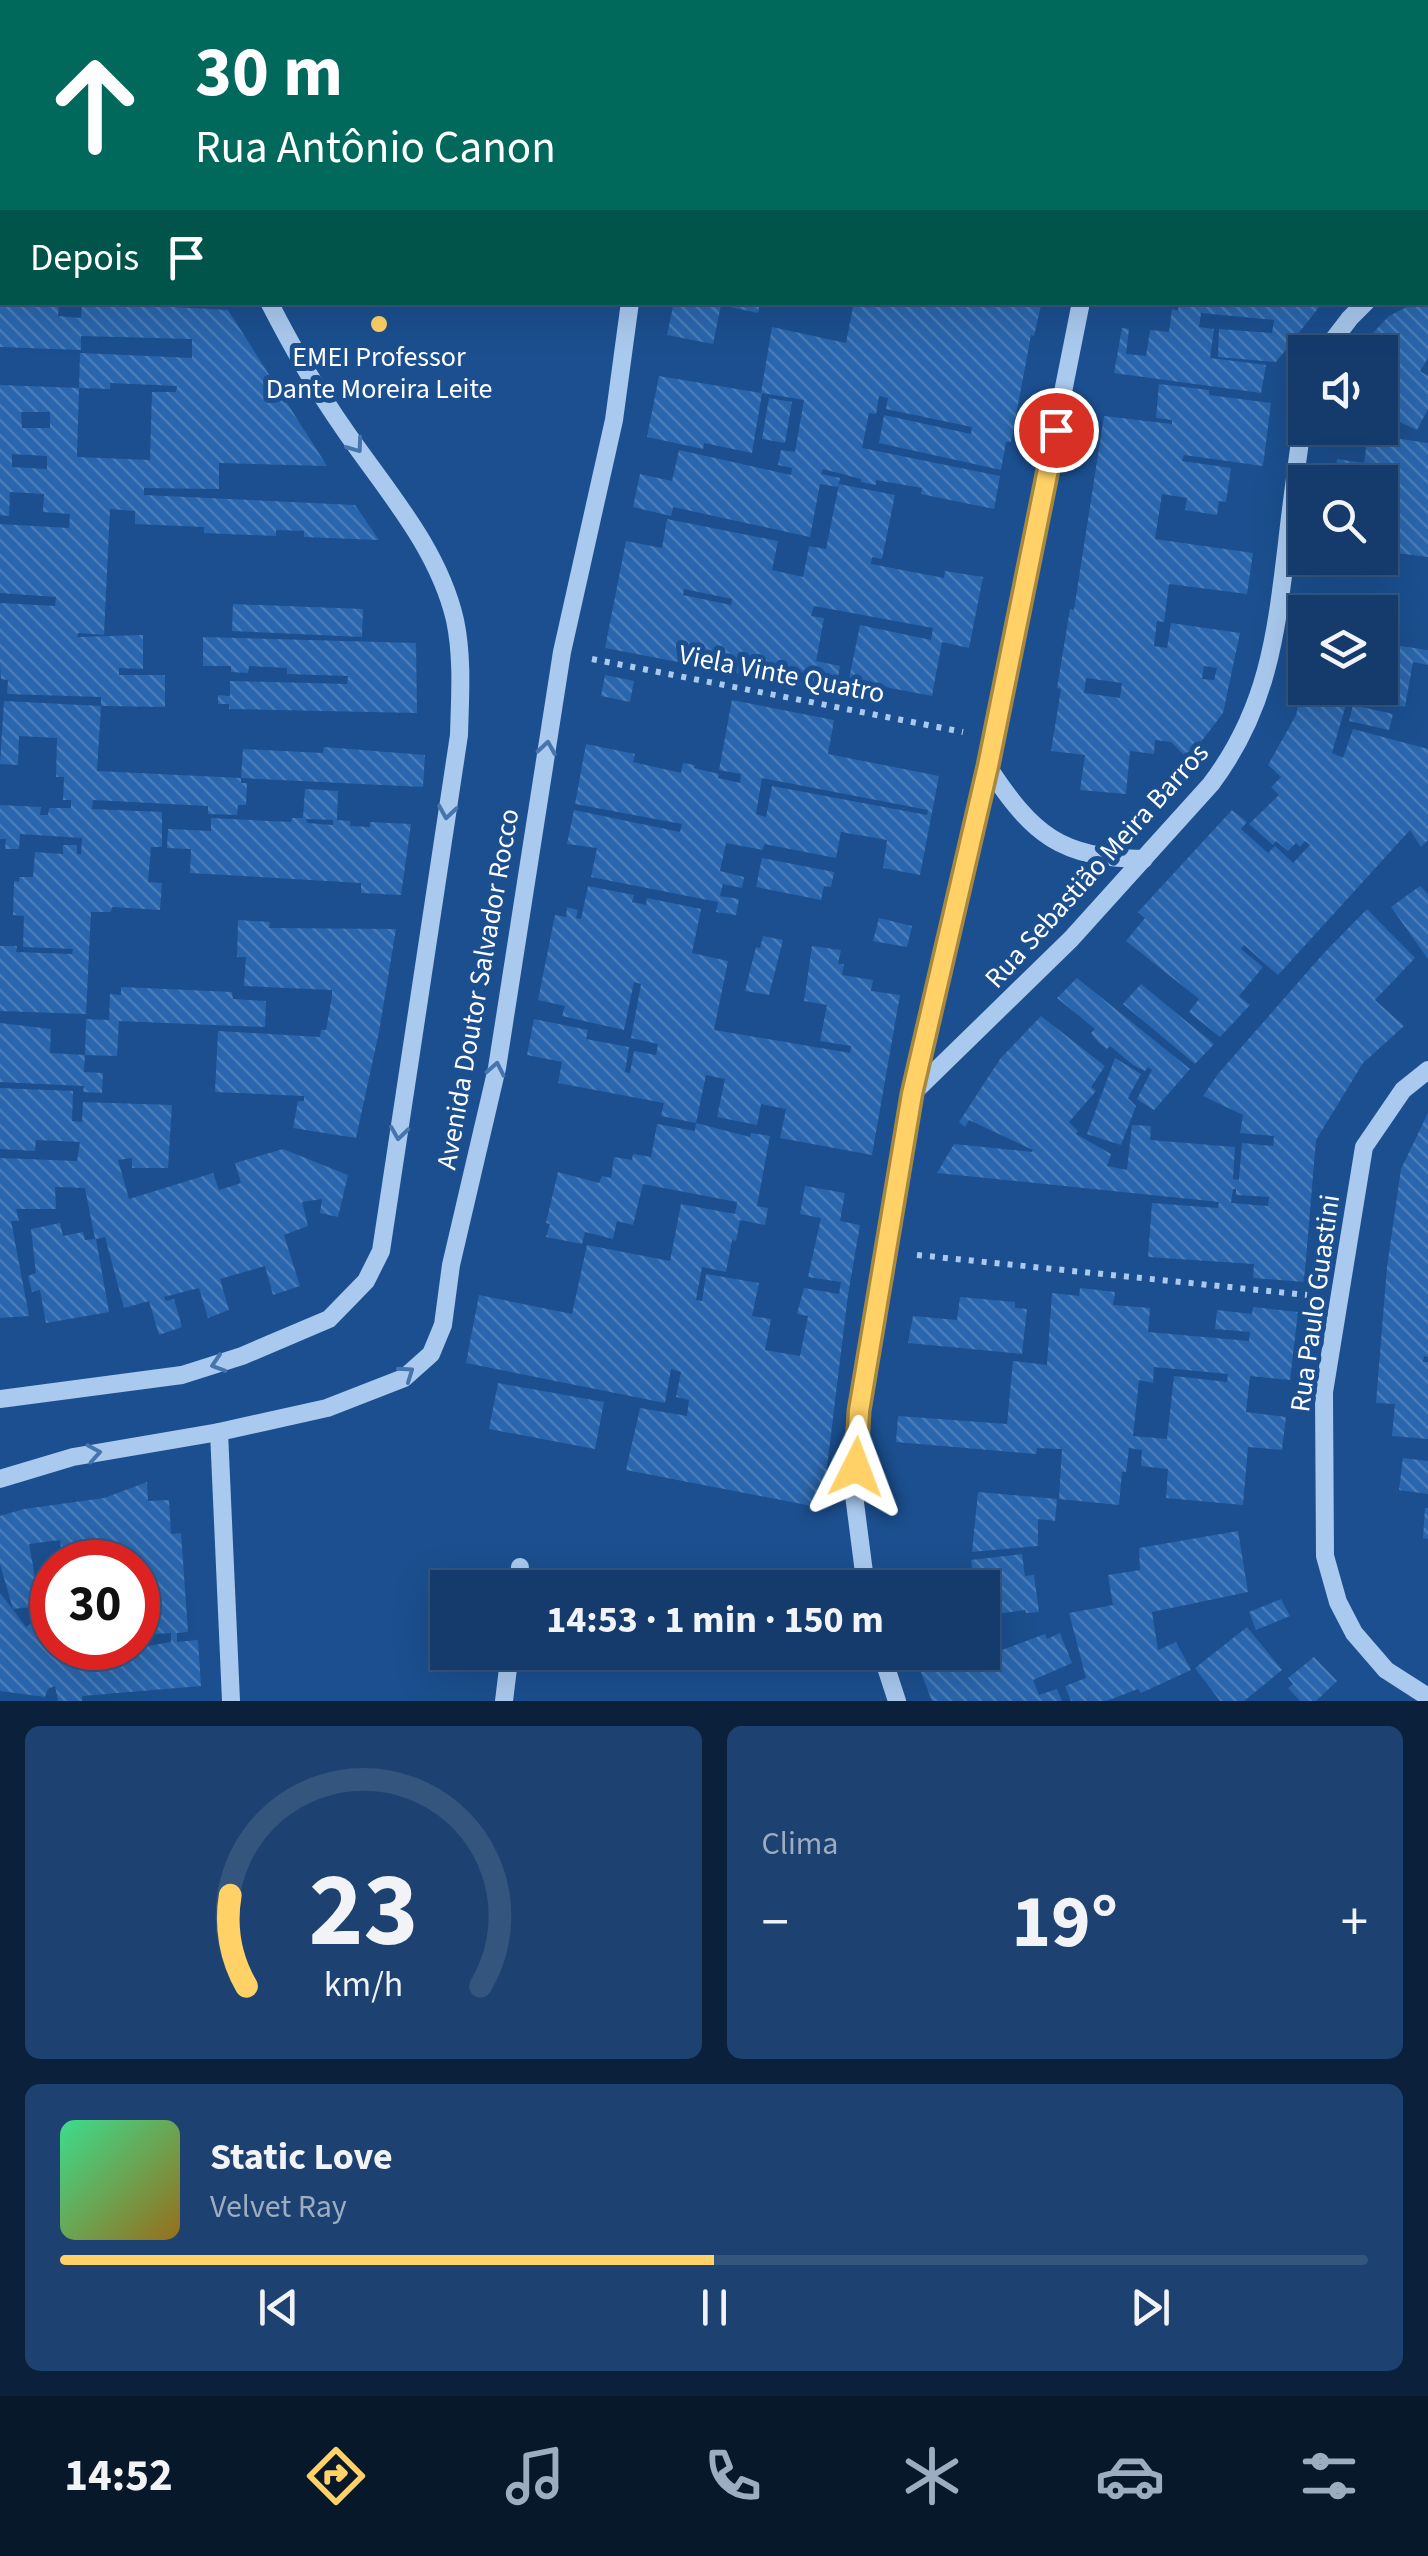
<!DOCTYPE html>
<html lang="pt">
<head>
<meta charset="utf-8">
<style>
	:root { --surface:#143b6b; --page:#1d4271; --text:#f1f3f6; --muted:#9dadc1; --line:#33557e; --accent:#ffd166 }
	body { margin:0; font-family:"Source Sans 3",sans-serif; background:var(--page); color:var(--text); height:100vh; display:flex; flex-direction:column; font-size:38px; white-space:nowrap }
	* { box-sizing:border-box; margin:0 }
	p { font-size:32px; color:var(--muted) }
	.icon { flex:none; width:55px; height:55px; fill:none; stroke:currentColor; stroke-width:2; stroke-linecap:round; stroke-linejoin:round }
	.map { position:relative; height:1701px; overflow:hidden }
	.details { display:flex; flex-direction:column; gap:25px; padding:25px; background:#0b203b; flex:1 }
	.details>* { flex:none }
	.guide { position:absolute; left:0px; top:0px; width:1430px; height:305px; box-shadow:0 10px 40px #0002,0 0 0 2px var(--line); background:#00695c; color:#fff; overflow:hidden }
	.controls { position:absolute; left:1288px; top:335px; display:grid; gap:20px }
	.controls a { display:grid; place-items:center; width:110px; height:110px; border-radius:0px; background:var(--surface); box-shadow:0 10px 40px #0002,0 0 0 2px var(--line); font-size:50px }
	.speed { position:absolute; left:30px; top:1540px; display:flex; gap:20px; font-size:50px; font-weight:700; text-align:center }
	.speed>* { display:grid; place-content:center; width:130px; height:130px; border-radius:50%; background:var(--surface); box-shadow:0 10px 40px #0002,0 0 0 2px var(--line); line-height:1 }
	.speed .limit { border:15px solid #d22; background:#fff; color:#111 }
	.pin { position:absolute; display:grid; place-items:center; width:85px; height:85px; color:#fff; margin:-42px; border:5px solid #fff; border-radius:50%; box-shadow:0 2px 10px #0007 }
	.me { position:absolute; width:110px; margin:-55px; rotate:3deg; stroke-linejoin:round; filter:drop-shadow(0 0 8px #0008) }
	.turn { display:flex; align-items:center; gap:35px; height:210px; padding:0 30px; font-size:45px }
	.turn .icon { width:130px; height:130px; stroke-width:2.5 }
	.turn b { display:block; font-size:70px; line-height:85px }
	.then { display:flex; align-items:center; height:95px; padding:0 30px; background:#0003; gap:20px; font-size:38px }
	.big { font-size:75px; font-weight:700; line-height:1.1 }
	.details .widget { flex:1; display:flex; flex-direction:column; justify-content:center; gap:15px; min-width:0; padding:0 35px; border-radius:15px; background:var(--page) }
	.details .dial { align-items:center; gap:0 }
	.dial svg { height:260px; overflow:visible; fill:none; stroke:var(--line); stroke-width:7; stroke-linecap:round; text-anchor:middle }
	.dial text { fill:var(--text); stroke:none }
	.song { display:flex; align-items:center; gap:30px }
	.cover { width:120px; height:120px; border-radius:15px; background:linear-gradient(135deg,hsl(150 70% 55%),hsl(40 70% 35%)) }
	.played { height:10px; border-radius:5px; background:linear-gradient(90deg,var(--accent) 50%,var(--line) 50%) }
	.keys { display:flex; justify-content:space-around; direction:ltr }
	.heat { display:flex; justify-content:space-between; align-items:center; font-size:55px; direction:ltr }
	.details .tiles { flex:1; display:grid; gap:25px; grid-template-columns:1fr 1fr }
	.widget:last-child { grid-column:span 2 }
	.trip { position:absolute; left:430px; top:1570px; width:570px; height:100px; border-radius:0px; background:var(--surface); box-shadow:0 10px 40px #0002,0 0 0 2px var(--line); font-weight:700; line-height:100px; text-align:center }
	.tab-bar { display:flex; height:160px; justify-content:space-around; align-items:center; background:#08182b; color:var(--muted) }
	.tab-bar .icon { width:70px; height:70px }
	.tab-bar .current { color:var(--accent) }
	.tab-bar b { font-size:45px; color:var(--text) }
	.map>svg:first-child { display:block }
	.building { fill:url(#building-back-hatch); fill-rule:evenodd }
	.lines { fill:none; stroke-linecap:round; stroke-linejoin:round }
	.path { stroke:#a9c9ee; stroke-width:6; stroke-dasharray:5 8; stroke-linecap:butt }
	.minor { stroke:#a9c9ee; stroke-width:18 }
	.oneway { stroke:#4674ac }
	.route-casing { stroke:#a68842; stroke-width:25 }
	.route { stroke:#ffd166; stroke-width:18 }
	.poi-dot { fill:#ffd166; stroke:#1b4f8f; stroke-width:4 }
	.labels { text-anchor:middle; stroke-width:10; stroke-linejoin:round; paint-order:stroke }
	.poi-label { font-size:28px; fill:#fff; stroke:#1b4f8f }
	.street-label { font-size:28px; fill:#fff; stroke:#1b4f8f }
</style>
</head>
<body>
<div class="map">
<svg width="1428" height="1701" viewBox="0 0 1428 1701">
	<defs>
		<pattern id="building-back-hatch" width="6" height="6" patternUnits="userSpaceOnUse" patternTransform="scale(2.5)"><rect width="6" height="6" fill="#2a66ad"/><path d="M-1 5l2 2M0 0l6 6M5-1l2 2" fill="none" stroke="#4a7db9"/></pattern>
	</defs>
	<rect width="100%" height="100%" fill="#1b4f8f"/>
	<g class="building">
		<path d="M0,302H59L58,316L81,318L82,302L228,310L327,466L219,463V489L144,488V495L355,505L379,540L304,537V531L276,530V536L204,533V527L135,524V511L110,509L104,635L78,633L77,637L143,635V669L119,668V675H165V707L105,706H101V697L7,694L8,680L1,679L0,663V603L55,606L56,597L0,593V524L69,528L70,514L43,512L44,494L10,492L9,516L0,515V385L79,388L77,457L150,460L152,392H176L177,386L110,383V389L79,388L80,353L192,358V339L81,336V350L0,347ZM21,412H50V428H22ZM12,454L47,456V469L12,467Z"/>
		<path d="M674,302H760L758,313L721,305L713,344L667,335Z"/>
		<path d="M854,302L1041,305L1034,336L1031,335L1011,442H1006L1001,470L879,443L884,415L971,434L972,427L886,409L888,398L879,396L876,414L869,413L862,448L1000,476L994,509L921,494L922,488L876,480V485L861,482V479L823,469L821,474L840,478L838,487L820,484L810,537L673,507L671,516L633,507L640,474L672,481L679,450L791,475L792,468L778,465L781,450L795,452L804,400L762,393L752,453L704,443L703,449L647,437L659,376L761,393L772,327L846,343Z"/>
		<path d="M1179,302H1323L1276,362L1218,357L1219,329L1272,333L1274,320L1201,313L1199,327L1214,329L1210,358L1266,365L1261,393L1114,373L1122,328L1129,329L1126,354L1146,356L1150,330L1169,332L1172,309L1178,311Z"/>
		<path d="M1417,302H1428V358L1420,371L1428,376V409L1417,430L1393,419L1387,431L1380,430V352H1361L1367,339L1389,316Z"/>
		<path d="M1159,384L1209,390V395L1271,403L1263,466L1184,455L1182,461L1231,468L1226,502L1219,501L1217,515L1185,510L1187,498L1162,494L1155,539L1253,553L1247,594L1169,584L1164,622L1157,621L1154,646L1167,648L1171,623L1240,633L1223,713L1188,759L1171,742L1155,740L1154,754L1130,751L1126,794L1080,790L1085,755L1051,751L1061,689L1057,688L1070,609L1074,610L1104,416L1172,424V420L1156,418ZM1204,666L1217,668L1214,680L1202,679ZM1086,678L1122,683L1120,698L1084,693Z"/>
		<path d="M769,398L792,402L785,443L762,439Z"/>
		<path d="M1368,434L1428,443V557L1380,551V482H1334L1337,459L1364,463Z"/>
		<path d="M839,484L895,495L882,559L872,557L871,564L944,578L945,571L983,577L969,648L942,642L932,696L880,686L877,700L846,694L860,625L931,640L933,628L814,606L811,616L824,618L816,661L840,666L835,692L605,648L626,541L662,548L667,519L778,541L772,570L803,577L809,546L826,549ZM684,589L732,599L731,605L683,595Z"/>
		<path d="M1353,558H1380L1378,572L1352,568Z"/>
		<path d="M233,604L363,609L362,637L232,631Z"/>
		<path d="M203,637L416,643L417,713L229,709V704H218V695L230,696V681L347,684L348,676L287,674V668L249,666L248,673L231,672V666H203Z"/>
		<path d="M1380,643L1428,650V665L1413,662L1405,707L1321,689L1380,688Z"/>
		<path d="M605,675L634,681L630,702L601,696Z"/>
		<path d="M1302,688H1311L1310,694L1347,701L1332,753L1343,758L1353,729L1428,749V840L1421,847L1410,830L1278,975L1244,945L1241,949L1263,967L1239,996L1250,1005L1220,1037L1189,1012L1199,999L1126,941L1145,918L1138,912L1232,810L1247,822L1241,829L1268,853L1275,846L1293,863L1310,845L1305,841L1300,847L1296,843L1288,851L1276,841L1273,845L1249,824L1279,795L1271,787L1281,777L1268,765L1296,715Z"/>
		<path d="M732,700L834,720L828,754L939,776L920,875L883,868L887,840L841,832L836,858L764,844L763,850L726,843L720,871L744,877L742,888L723,884L720,896L739,899L736,915L716,912L718,902L591,877L597,848L567,844L574,810L680,832L682,824L575,804L586,744L635,754L633,762L681,773L683,763L695,765L694,768L719,774L718,778L740,783L741,774L719,770ZM762,778L928,810L927,815L772,786L766,817L756,814Z"/>
		<path d="M4,701L101,706L97,771L241,778V783H247L246,805H238L237,815L208,814V806L93,800L92,809L162,812V847H151L148,882L162,883L160,910L112,907L111,912H91L86,1014L0,1011V946H17L16,952L72,954L73,949L23,947L24,916L13,915L14,881L19,882V877H33L35,852L63,854V845H77V854H81L82,838L20,834L19,849H5L6,839H0V805L41,807L40,815H48L49,808H71V800H63L64,777H56L57,738L19,736L18,765L0,764Z"/>
		<path d="M1353,705L1393,714L1389,730L1349,721Z"/>
		<path d="M324,747L425,755L423,787L241,778L243,749L323,753Z"/>
		<path d="M305,789L338,791L337,820L350,821V826L370,827V822L411,824L401,895L361,893V883L190,873L191,849L167,848L168,829L211,831V818L291,822L292,818H303ZM306,819L333,820V825L307,823Z"/>
		<path d="M762,858L834,872L831,887L824,886L821,900L756,887Z"/>
		<path d="M588,886L634,895L632,902L646,905L647,898L701,909L692,953L728,961L714,1030L850,1053L851,1046L820,1041L827,1005L804,1001L812,946L841,950L838,964H844L842,975L873,980L871,991L900,995L872,1155L780,1138L786,1109L761,1104L757,1125L717,1117L725,1079L706,1075L696,1123L661,1116L664,1103L558,1083L562,1062L527,1055L534,1019L588,1030L586,1039L629,1047L625,1072L630,1073L634,1051L656,1055L658,1044L631,1038L641,984L634,982L624,1030L562,1016L565,1006L538,1000L555,915L566,917L567,907L578,910L576,918L581,919Z"/>
		<path d="M1420,886L1428,894V959L1391,907Z"/>
		<path d="M1367,909L1415,958L1375,1000L1404,1026L1363,1063L1316,1140L1304,1282L1253,1278L1254,1264L1148,1257L1152,1203L1218,1208L1219,1202L937,1173L954,1144L1032,1152L1033,1150L969,1120L965,1127L959,1122L1000,1059L1041,1016L1105,1066L1091,1087L1096,1091L1069,1122L1078,1131L1076,1134L1111,1154L1107,1166L1127,1170L1132,1125L1151,1126L1150,1140L1235,1147L1233,1179L1239,1180L1242,1143L1273,1146L1274,1136L1240,1133L1243,1115L1203,1096L1218,1074L1323,954ZM1233,1189H1236V1195L1269,1197L1268,1206L1231,1203Z"/>
		<path d="M879,918L912,926L907,947L873,941Z"/>
		<path d="M238,920L270,922L269,928L396,929L379,1032L356,1138L293,1128L298,1101H304V1096L215,1092L218,1031L320,1037L321,1030H326L332,996V990L244,986L246,957H237Z"/>
		<path d="M763,936L783,940L769,995L745,991L756,947L760,948Z"/>
		<path d="M1077,978L1190,1069L1154,1110L1137,1099L1152,1070L1148,1067L1145,1071L1133,1065L1110,1046L1107,1049L1099,1043L1091,1033L1095,1029L1057,998Z"/>
		<path d="M1141,984L1214,1044L1195,1064L1123,1004Z"/>
		<path d="M121,987L232,992L233,999L266,1001L265,1027L119,1021L117,1056L85,1055L86,1019L109,1020L110,994L121,995Z"/>
		<path d="M0,1023L51,1029L50,1053L85,1055L84,1072L103,1073L102,1093L83,1092L84,1086L0,1082Z"/>
		<path d="M1115,1058L1141,1074L1128,1098L1136,1106L1121,1145L1087,1134Z"/>
		<path d="M0,1088L73,1091L72,1121L82,1122L83,1102L172,1105L168,1168H132V1158L118,1160L129,1199L213,1173L219,1190L241,1183L235,1163L283,1149L348,1175L338,1217L320,1213L322,1199L302,1202L308,1226L284,1235L300,1286L273,1295L265,1266L220,1279L229,1310L208,1318L199,1288L164,1297L166,1301L174,1299L182,1327L159,1335L149,1301L124,1308L105,1237L96,1239L109,1312L46,1323L40,1290L32,1292L28,1276L36,1273L31,1229L60,1223L63,1236L83,1232L85,1240L95,1239L85,1188L55,1187L56,1209H16L19,1221H11L29,1316L0,1318V1158L77,1161L80,1142L36,1140L35,1151L0,1149Z"/>
		<path d="M1428,1113V1357L1424,1356L1423,1362H1428V1439L1392,1436L1395,1404L1376,1403L1387,1267L1401,1169Z"/>
		<path d="M696,1123L750,1137L751,1133L770,1136L757,1206L768,1208L765,1225L740,1220L736,1241L732,1240L726,1272L702,1267L696,1300L702,1301L706,1274L759,1283L752,1316L771,1319L765,1350L800,1356L808,1316L797,1314L804,1288L839,1294L841,1282L808,1277L821,1218L800,1214L805,1186L845,1193L840,1221L860,1225L848,1295L822,1508L626,1470L640,1408L687,1416L689,1400L676,1397L681,1372L671,1369L665,1403L466,1363L479,1295L572,1314L587,1245L670,1261L681,1204L735,1214L737,1202L643,1184L633,1225L617,1221L613,1239L585,1232L582,1244L546,1237L550,1224L546,1223L558,1172L599,1183L602,1176L611,1178L614,1157L632,1160L633,1154L651,1157L657,1124L695,1131Z"/>
		<path d="M1080,1288L1115,1292L1113,1305L1150,1308L1148,1332L1249,1341L1250,1332L1215,1329L1217,1310L1252,1314L1253,1307L1298,1312L1290,1380L1250,1376L1246,1412L1286,1417L1282,1450L1248,1447L1243,1505L1166,1498L1168,1469L1141,1466L1142,1450L1129,1448L1126,1472H1122L1119,1505L1059,1499L1062,1449L1037,1448L1036,1454L896,1442L898,1416L1007,1424L1013,1361L1047,1365L1052,1293L1079,1296ZM1154,1367L1228,1374L1227,1382L1174,1376L1167,1439L1133,1436L1139,1380L1153,1383Z"/>
		<path d="M960,1297L1015,1302V1308L1027,1309L1022,1354L908,1343L913,1316L957,1320Z"/>
		<path d="M498,1383L604,1402L595,1449L489,1429Z"/>
		<path d="M1403,1458L1428,1461V1494L1399,1490Z"/>
		<path d="M147,1482L148,1501L169,1500L171,1534L181,1533L188,1632L177,1633V1642L198,1640L201,1686L82,1696V1701H58L55,1686L48,1689L45,1697L0,1691V1593L17,1615L26,1627L33,1622L31,1607L13,1609L0,1564V1516L24,1509L104,1498ZM60,1540L63,1562H138V1635L171,1633V1642L125,1650L74,1648L75,1656L49,1653L29,1544Z"/>
		<path d="M978,1492L1057,1499L1055,1521L1038,1519V1546L972,1552Z"/>
		<path d="M1425,1508H1428V1539L1423,1538Z"/>
		<path d="M1238,1531L1248,1592L1152,1612L1158,1650L1176,1642L1191,1670L1141,1693L1138,1689L1106,1701H1071L1065,1686L1086,1678L1069,1613L1113,1605L1108,1575L1140,1570L1139,1548Z"/>
		<path d="M1022,1554L1025,1576L1034,1575L1039,1612L1026,1613L1025,1610L982,1616V1588H975L971,1560Z"/>
		<path d="M1281,1599L1290,1616L1256,1630L1249,1612Z"/>
		<path d="M1247,1627L1282,1670L1244,1701H1220L1195,1668Z"/>
		<path d="M1060,1633L1072,1663L1033,1680L1039,1695L1057,1689L1062,1701H932L915,1657L928,1652H954L959,1666L1045,1634L1047,1639Z"/>
		<path d="M1314,1657L1337,1681L1316,1701H1300L1288,1688L1293,1684L1288,1678Z"/>
	</g>
	<g class="lines">
		<g class="path">
			<path d="M592,659L963,732"/>
			<path d="M917,1255L1307,1295"/>
		</g>
		<g class="minor">
			<path d="M235,0V2"/>
			<path d="M644,0V2"/>
			<path d="M1324,352L1350,318L1366,302"/>
			<path d="M988,767C1033,835 1060,858 1144,859"/>
			<path d="M1428,1070L1403,1090L1364,1147L1324,1392L1325,1556L1338,1602L1354,1633L1386,1670L1428,1697"/>
			<path d="M912,1094L1071,939L1211,784C1268,708 1276,635 1287,543C1292,497 1299,450 1305,404"/>
			<path d="M0,1399L182,1375L242,1356L329,1319L366,1281L381,1251L459,735C460,697 463,658 455,620C438,547 385,489 344,429C316,389 291,345 269,302"/>
			<path d="M219,1432L231,1701"/>
			<path d="M0,1479L73,1457L219,1432L327,1408L404,1378L431,1354L443,1325L451,1265L497,1068L562,652L614,420L630,302"/>
			<path d="M518,1588L520,1567"/>
			<path d="M866,1588L854,1495L859,1411L885,1251L912,1094L988,767L1081,302"/>
			<path d="M881,1652L897,1701"/>
			<path d="M504,1701L510,1652"/>
		</g>
	</g>
	<defs><path id="oneway-chevron" d="M-2-3.5L2.5 0L-2 3.5" fill="none" stroke-width="1.6" stroke-linecap="round" stroke-linejoin="round" transform="scale(2.5)"/></defs>
	<g class="oneway">
		<use href="#oneway-chevron" transform="translate(356 446) rotate(54)"/>
		<use href="#oneway-chevron" transform="translate(547 748) rotate(-81)"/>
		<use href="#oneway-chevron" transform="translate(447 812) rotate(99)"/>
		<use href="#oneway-chevron" transform="translate(496 1069) rotate(-79)"/>
		<use href="#oneway-chevron" transform="translate(399 1133) rotate(98)"/>
		<use href="#oneway-chevron" transform="translate(218 1364) rotate(162)"/>
		<use href="#oneway-chevron" transform="translate(407 1373) rotate(-35)"/>
		<use href="#oneway-chevron" transform="translate(94 1453) rotate(-10)"/>
	</g>
	<g class="lines">
		<defs>
			<path id="route" d="M856,1467L859,1411L912,1094L988,766L1056,430"/>
		</defs>
		<use href="#route" class="route-casing"/>
		<use href="#route" class="route"/>
	</g>
	<circle class="poi-dot" cx="379" cy="324" r="10"/>
	<g class="labels">
		<g class="poi-label">
			<text x="379" y="366">EMEI Professor<tspan x="379" dy="32">Dante Moreira Leite</tspan></text>
		</g>
		<g class="street-label">
			<text transform="translate(782 673) rotate(11)" y="10">Viela Vinte Quatro</text>
			<text transform="translate(1096 865) rotate(-48)" y="10">Rua Sebastião Meira Barros</text>
			<text transform="translate(477 989) rotate(-80)" y="10">Avenida Doutor Salvador Rocco</text>
			<text transform="translate(1314 1303) rotate(-82)" y="10">Rua Paulo Guastini</text>
		</g>
	</g>
</svg>
<div class="controls">
<a><svg class="icon" aria-label="sound" viewBox="0 0 24 24"><path d="M4 9h4l5-4v14l-5-4H4zM17 9q2 3 0 6"/></svg></a>
<a><svg class="icon" aria-label="search" viewBox="0 0 24 24"><circle cx="10" cy="10" r="6"/><path d="M15 15l6 6"/></svg></a>
<a><svg class="icon" aria-label="layers" viewBox="0 0 24 24"><path d="M12 4l9 5-9 5-9-5zM3 14l9 5 9-5"/></svg></a>
</div>
<div class="speed"><div class="limit">30</div></div>
<div class="pin" style="left:1056px;top:430px;background:#d93025"><svg class="icon" aria-label="arrive" viewBox="0 0 24 24"><path d="M6 21V4h12l-3 4 3 4H6"/></svg></div>
<svg class="me" style="left:856px;top:1467px" viewBox="-20 -20 40 40"><path d="M0-17L14 15 0 8-14 15z" fill="#ffd166" stroke="#fff" stroke-width="4"/></svg>
<div class="trip">14:53 · 1 min · 150 m</div>
<div class="guide">
<div class="turn"><svg class="icon" aria-label="ahead" viewBox="0 0 24 24"><path d="M12 20V5M6 11l6-6 6 6"/></svg><div><b>30 m</b>Rua Antônio Canon</div></div>
<div class="then">Depois<svg class="icon" aria-label="arrive" viewBox="0 0 24 24"><path d="M6 21V4h12l-3 4 3 4H6"/></svg></div>
</div>
</div>
<section class="details">
<div class="tiles">
<div class="widget dial"><svg viewBox="0 0 100 80">
<path d="M14 69A42 42 0 1 1 86 69"/>
<path d="M14 69A42 42 0 0 1 9 41" stroke="#ffd166"/>
<text x="50" y="56" font-size="32" font-weight="700">23</text>
<text x="50" y="72" font-size="11">km/h</text>
</svg></div>
<div class="widget"><p>Clima</p>
<div class="heat"><a>−</a><b class="big">19°</b><a>+</a></div>
</div>
<div class="widget">
<div class="song"><i class="cover"></i><div><b>Static Love</b><p>Velvet Ray</p></div></div>
<div class="played"></div>
<div class="keys"><svg class="icon" aria-label="previous" viewBox="0 0 24 24"><path d="M18 5L8 12l10 7zM5 5v14"/></svg><svg class="icon" aria-label="pause" viewBox="0 0 24 24"><path d="M8 5v14M16 5v14"/></svg><svg class="icon" aria-label="next" viewBox="0 0 24 24"><path d="M6 5l10 7-10 7zM19 5v14"/></svg></div>
</div>
</div>
</section>
<nav class="tab-bar">
<b>14:52</b>
<svg class="icon current" aria-label="directions" viewBox="0 0 24 24"><path d="M12 3l9 9-9 9-9-9zM9 14v-3h6M13 9l2 2-2 2"/></svg>
<svg class="icon" aria-label="music" viewBox="0 0 24 24"><path d="M9 18V5l10-2v13"/><circle cx="6" cy="18" r="3"/><circle cx="16" cy="16" r="3"/></svg>
<svg class="icon" aria-label="phone" viewBox="0 0 24 24"><path d="M5 4h4l2 5-3 2q2 4 5 5l2-3 5 2v4C11 20 4 13 5 4z"/></svg>
<svg class="icon" aria-label="climate" viewBox="0 0 24 24"><path d="M12 3v18M4 7l16 10M4 17L20 7"/></svg>
<svg class="icon" aria-label="car" viewBox="0 0 24 24"><path d="M5 17H2v-5l4-1 3-4h7l3 4 3 1v5h-3M9 17h6M6 11h13"/><circle cx="7" cy="17" r="2"/><circle cx="17" cy="17" r="2"/></svg>
<svg class="icon" aria-label="filters" viewBox="0 0 24 24"><path d="M4 7h16M4 17h16"/><circle cx="9" cy="7" r="2"/><circle cx="15" cy="17" r="2"/></svg>
</nav>
</body>
</html>
